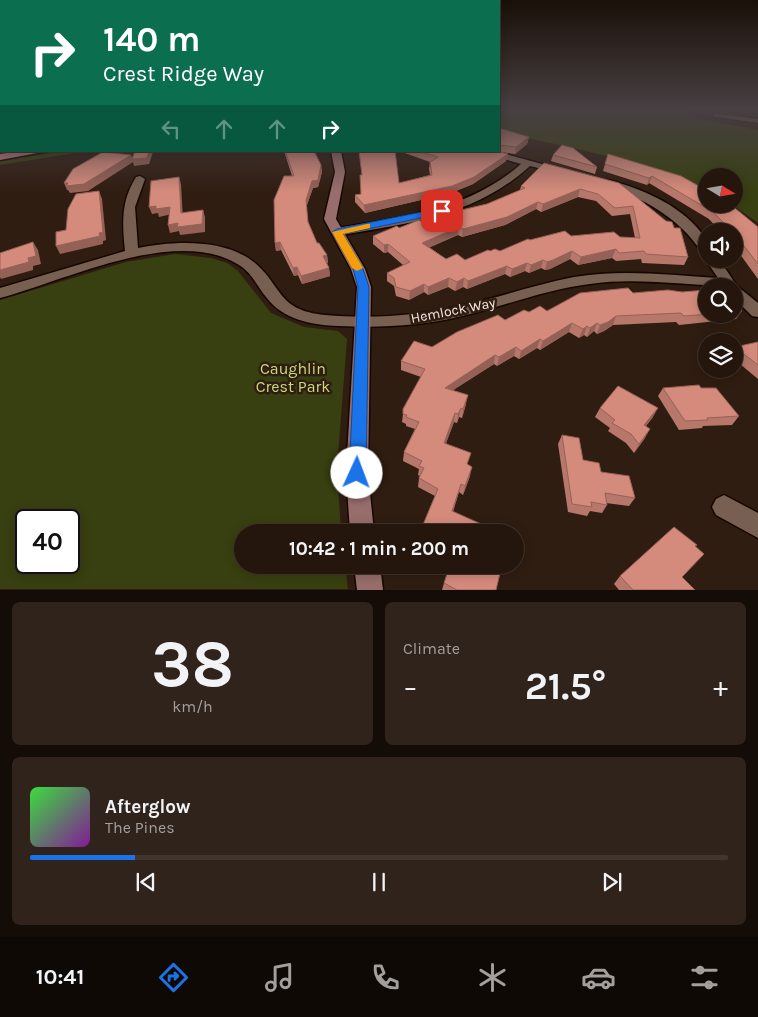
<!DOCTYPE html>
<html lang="en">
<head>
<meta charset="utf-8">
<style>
	:root { --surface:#24160d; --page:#30231b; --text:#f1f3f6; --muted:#a39f9d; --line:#41352e; --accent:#1a73e8 }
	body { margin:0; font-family:Karla,sans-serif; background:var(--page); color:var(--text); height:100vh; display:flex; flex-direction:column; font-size:19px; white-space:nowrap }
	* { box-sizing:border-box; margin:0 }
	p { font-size:16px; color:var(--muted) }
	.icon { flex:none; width:28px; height:28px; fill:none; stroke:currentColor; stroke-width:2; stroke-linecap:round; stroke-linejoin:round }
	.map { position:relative; height:590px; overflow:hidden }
	.sheet { display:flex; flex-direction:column; gap:12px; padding:12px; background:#140c07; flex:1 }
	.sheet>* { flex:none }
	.banner { position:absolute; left:0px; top:0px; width:500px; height:152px; box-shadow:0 2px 12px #0003,0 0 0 1px var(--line); background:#0b6e4f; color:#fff; overflow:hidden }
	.needle { width:32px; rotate:101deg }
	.fabs { position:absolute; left:698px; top:168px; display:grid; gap:10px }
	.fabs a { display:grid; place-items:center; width:45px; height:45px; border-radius:50%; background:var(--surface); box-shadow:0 2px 12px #0003,0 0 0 1px var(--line); font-size:25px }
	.speed { position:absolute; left:15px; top:509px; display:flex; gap:10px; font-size:25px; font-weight:700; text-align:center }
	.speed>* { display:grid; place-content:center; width:65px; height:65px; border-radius:50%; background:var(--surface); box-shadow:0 2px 12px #0003,0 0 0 1px var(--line); line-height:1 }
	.speed .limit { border:2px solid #111; border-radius:8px; background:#fff; color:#111 }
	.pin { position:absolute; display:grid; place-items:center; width:42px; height:42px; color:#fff; margin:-21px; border-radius:10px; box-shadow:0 2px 8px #0006 }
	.me { position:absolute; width:55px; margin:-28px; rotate:2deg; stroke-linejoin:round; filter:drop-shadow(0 0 4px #0008) }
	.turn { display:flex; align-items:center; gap:18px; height:105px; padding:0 20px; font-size:22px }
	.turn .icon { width:65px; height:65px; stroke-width:2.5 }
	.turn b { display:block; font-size:35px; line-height:42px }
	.lanes { display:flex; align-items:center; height:48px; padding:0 20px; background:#0003; justify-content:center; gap:25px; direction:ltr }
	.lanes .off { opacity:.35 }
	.big { font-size:38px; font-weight:700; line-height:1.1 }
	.sheet .widget { flex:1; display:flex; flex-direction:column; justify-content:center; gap:8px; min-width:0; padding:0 18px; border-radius:8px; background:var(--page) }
	.sheet .dial { align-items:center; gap:0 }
	.dial b { font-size:65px; line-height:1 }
	.song { display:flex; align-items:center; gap:15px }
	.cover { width:60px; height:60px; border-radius:8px; background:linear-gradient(135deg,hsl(120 70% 55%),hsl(290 70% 35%)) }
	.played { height:5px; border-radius:2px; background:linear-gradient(90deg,var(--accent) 15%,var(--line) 15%) }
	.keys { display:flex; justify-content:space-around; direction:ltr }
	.heat { display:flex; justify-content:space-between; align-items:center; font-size:28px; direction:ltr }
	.sheet .tiles { flex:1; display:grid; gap:12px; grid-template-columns:1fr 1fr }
	.widget:last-child { grid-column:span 2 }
	.trip { position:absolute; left:234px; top:524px; width:290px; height:50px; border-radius:25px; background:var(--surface); box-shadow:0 2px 12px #0003,0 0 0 1px var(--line); font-weight:700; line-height:50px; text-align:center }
	.menu { display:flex; height:80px; justify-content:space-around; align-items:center; background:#0e0905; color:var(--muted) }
	.menu .icon { width:35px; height:35px }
	.menu .current { color:var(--accent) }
	.menu b { font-size:22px; color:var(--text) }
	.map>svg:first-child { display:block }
	.green { fill:#384011; fill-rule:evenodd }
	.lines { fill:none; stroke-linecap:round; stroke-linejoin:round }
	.street-casing { stroke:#170600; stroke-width:3 }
	.secondary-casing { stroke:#170600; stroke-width:3 }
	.primary-casing { stroke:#170600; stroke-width:3 }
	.street { fill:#776052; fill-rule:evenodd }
	.secondary { fill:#976e6b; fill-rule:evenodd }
	.primary { fill:#b87b84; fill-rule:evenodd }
	.wall { fill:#b7786b; fill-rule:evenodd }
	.shaded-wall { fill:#956157 }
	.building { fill:#d58b7c; stroke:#956157; fill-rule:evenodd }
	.route { fill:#1a73e8; stroke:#114b97 }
	.slow { fill:#f59e0b }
	.labels { text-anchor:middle; stroke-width:5; stroke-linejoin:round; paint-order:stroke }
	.street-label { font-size:14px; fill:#f6e8e1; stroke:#301d11 }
	.near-park-label { font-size:16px; fill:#c6db79; stroke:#301d11 }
</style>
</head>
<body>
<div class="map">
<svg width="758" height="590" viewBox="0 0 758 590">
	<rect width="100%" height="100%" fill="#301d11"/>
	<g class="green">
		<path d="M499,109H678L700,119L758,130V223L731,204H734V176H706V190C640,160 569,147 499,132Z"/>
		<path d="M65,151H88L0,165V161Z"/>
		<path d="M175,254L211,258L227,263L238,271L271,313L304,327L338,331L347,339L337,469L341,532H242V565H345L348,589H0V300L126,262ZM26,520H69V562H26Z"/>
	</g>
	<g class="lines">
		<defs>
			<g id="street">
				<path d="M714,113L758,119V123L717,117H714Z"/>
				<rect x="0" y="114" width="1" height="4"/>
				<path d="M477,151H494L564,170L559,173L530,166C474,217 408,223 337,236L331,232L337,228C403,217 469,210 521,164Z"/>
				<path d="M140,176L145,179L135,207L138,248C173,241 225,238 255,263C283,287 277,310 325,315C370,319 420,316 464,305C501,297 537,284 574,277C621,269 670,275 718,278L705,259L706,257L719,259L737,286L758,303V317L752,316L734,298V286C686,286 638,277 590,284C547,289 505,306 462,316C422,326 380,328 339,326C312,325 283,320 266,297C257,286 252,273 239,265C177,225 65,281 0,298V288L125,251C122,223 121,201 136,177Z"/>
				<path d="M608,180C644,189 685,207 706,239V252L701,251C677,216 644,199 604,185V181Z"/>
				<path d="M724,495L758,513V538L716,515L712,507L716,499Z"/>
			</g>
			<g id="secondary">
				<path d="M331,151H341L345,172L336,219L365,269L371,287L368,473L374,532H350L346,473L357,287L351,269L324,219L335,172Z"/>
				<path d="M354,565H380L383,590H357Z"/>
			</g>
			<path id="primary" d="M21,151H48L0,160V154Z"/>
		</defs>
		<use href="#street" class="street-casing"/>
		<use href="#secondary" class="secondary-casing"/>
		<use href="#primary" class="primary-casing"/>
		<use href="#street" class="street"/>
		<use href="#secondary" class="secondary"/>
		<use href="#primary" class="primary"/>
	</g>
	<g class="wall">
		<path d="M499,128L529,137L527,144L515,154L500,152L508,154L506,161L473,184L451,193L365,213L355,202V195L361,194L362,175L359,151H395L399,183L430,175L429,169L430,162L399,151H499Z"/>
		<path d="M284,151H314L321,165L322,172L318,187L313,188L306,207L308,222L317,243L327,255L328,263H327L329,268L330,276L302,284L298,275L294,276L281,250L276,251L275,243L292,176Z"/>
		<path d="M608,154L758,227V279L734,246V231H720L709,219L649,183L647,185L603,171Z"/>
		<path d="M553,155L597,167L595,174L551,161Z"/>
		<path d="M619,183L674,228L688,257L684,265L642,263L641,259L616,261L612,258L578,265L570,259L550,269L545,270L541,268L529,273L525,271L510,277L505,274L467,289L463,287L455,291L448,287L428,295L424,292L409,300L396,296L394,286L387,281V273L403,265L388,252L384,253L373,244V236L399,228L424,223L487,204L520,190L521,186ZM578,197L596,201L612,216L630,214L635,238L620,237L571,236L500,251H490L465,260L446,259L429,247L458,235L462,237L505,225L536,209L541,212Z"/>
		<path d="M633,293L706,314H734V302L742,311L736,319L679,325L676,322L613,325L604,331L597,334L594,331L587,337L584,335L579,338L569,332L540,350L537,348L519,359L514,356L497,366L494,364L453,390L466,404L462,418L459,417L457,423L454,422L446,443L468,465L470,476L463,495L459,492L453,512L420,532L435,496L418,487L419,478L420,476L418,475L419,469L403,461L404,452L415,429L406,426V424L402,422L403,414L421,377L401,370V361L432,347L529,312L547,311Z"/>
		<path d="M758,342V379L734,359V350L735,347Z"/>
		<path d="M663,388H701L739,416L732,425L703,426L702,428L679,430L658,396Z"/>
		<path d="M600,408L653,417L646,426L645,438L634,453L626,443L608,431L610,428L595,417Z"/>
		<path d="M562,435L583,460L601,472L635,498L629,506L606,503L607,505L602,513L590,511L587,516L568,512L558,444Z"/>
		<path d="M697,545L696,546L682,577L695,590H619L614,584L620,576Z"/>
		<path d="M444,583L496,590H442Z"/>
	</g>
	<g class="shaded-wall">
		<path d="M529,137L527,144L515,154L516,147Z"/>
		<path d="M149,151L153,152L149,164L134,166L133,162L88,191L70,193L68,190H67L64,183L131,155L133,159Z"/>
		<path d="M508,154L506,161L473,184L451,193L365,213L364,205Z"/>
		<path d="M321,165L322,172L318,187L313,188L306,208V200L312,181Z"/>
		<path d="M652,176L649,183L647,185L649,178Z"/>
		<path d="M179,177L181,184L183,220L181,213Z"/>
		<path d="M580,189L578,197L541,212L543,204Z"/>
		<path d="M99,191L102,199L106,240L103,241V244L60,254L56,246Z"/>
		<path d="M538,202L536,209L505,225L462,237L463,229Z"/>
		<path d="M156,206L170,207L172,214L159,217L158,213L152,214L149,207Z"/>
		<path d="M203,210L205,217V232L180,235L179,231L170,233L168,225Z"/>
		<path d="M459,227L458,235L422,251V243Z"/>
		<path d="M33,242L38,250L41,264L33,266V270L1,279L0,277V270L28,258Z"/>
		<path d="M280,242L281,250L276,251L275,243Z"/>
		<path d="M388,244V252L384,253V245Z"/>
		<path d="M616,249L612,258L578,265L581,257Z"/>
		<path d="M572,251L570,259L550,269L545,270L547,262Z"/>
		<path d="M327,255L328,263L324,264L323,256Z"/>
		<path d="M543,260L541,268L529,273L531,265Z"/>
		<path d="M527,263L525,271L510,277L512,269Z"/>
		<path d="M507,266L505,274L467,289L468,281Z"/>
		<path d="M297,267L298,275L294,276L293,268Z"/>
		<path d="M329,268L330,276L302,284L301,276Z"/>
		<path d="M449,278L448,287L428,295V287Z"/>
		<path d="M464,278L463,287L455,291L457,282Z"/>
		<path d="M424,284V292L409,300L410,291Z"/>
		<path d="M616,316L613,325L604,331L597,334L600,325Z"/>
		<path d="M572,323L569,332L540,350L543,341Z"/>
		<path d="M597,323L594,331L587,337L590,328Z"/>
		<path d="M587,326L584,335L579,338L583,329Z"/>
		<path d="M540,339L537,348L519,359L521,351Z"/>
		<path d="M516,347L514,356L497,366L499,357Z"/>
		<path d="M495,355L494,364L444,396L445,388Z"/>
		<path d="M468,395L466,404L462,418L463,409Z"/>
		<path d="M461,408L459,417L457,423L458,414Z"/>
		<path d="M658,408L653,417L639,434L644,425Z"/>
		<path d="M455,413L454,422L443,451L444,443Z"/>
		<path d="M650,429L645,438L634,453L639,444Z"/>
		<path d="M472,467L470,476L463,495L465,486Z"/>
		<path d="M461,484L459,492L450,519L452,511Z"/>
	</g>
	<g class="building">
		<path d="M499,128L529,137L516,147L499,145Z"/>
		<path d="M562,145L573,148L597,167L553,155Z"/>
		<path d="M135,151H149L147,158L132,159Z"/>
		<path d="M285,151H314L321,165L318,180L312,181L306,200L308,222L317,243H319L327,255L323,256L329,268L301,276L297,267L293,268L280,242L275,243L274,200L284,176H294Z"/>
		<path d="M359,151H395L399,183L432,175L430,162L438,157L419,151H496L508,154L474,177L452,186L364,205L355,195L361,194L360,175H362Z"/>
		<path d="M103,152L131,155L84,184L66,186L68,183H64L73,169Z"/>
		<path d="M608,154L681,176L706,190V204H730L758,227V264L734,233V231H732L713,212L652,176L649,178L605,164Z"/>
		<path d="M544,163L619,183L666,221L672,222L674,228H680L688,257L646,254L644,251L619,253L616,249L581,257L572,251L553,260L547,262L543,260L531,265L527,263L512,269L507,266L468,281L464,278L457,282L449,278L428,287L424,284L410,291L396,287L394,278L387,273L410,262L388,244L384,245L373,236L397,226L399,228L419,220L424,223L453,212L487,204L525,188L521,186ZM580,189L598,194L615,208L633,206L640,238L620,237L614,232L571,236L565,231L530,240L528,239L500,251L495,249L490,251L488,250L465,260L457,254L446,259L422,243L459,227L463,229L507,217L538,202L543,204Z"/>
		<path d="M179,177L181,213L203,210L202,224L177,227L178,223L168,225L170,207L156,209V206L149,207L151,181Z"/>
		<path d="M99,191L103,232L99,233L100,236L56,246V232L66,230L68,209L76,194Z"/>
		<path d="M33,242L36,256L28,258L29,262L0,270V253Z"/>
		<path d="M628,288L633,293L668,290L682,292L706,290V314H710L684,316L681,313L616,316L608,322L600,325L597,323L590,328L587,326L583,329L572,323L543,341L540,339L521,351L516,347L499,357L495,355L445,388L468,395L463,409L461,408L458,414L455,413L444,443L471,453L467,464L472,467L465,486L461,484L452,511L499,532H420L438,489L419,478L424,468L419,466L422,461L404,452L419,422L406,417L407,415L403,414V409L425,369L401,361L414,341L432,347L457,332L498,315L505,320L524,310L529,312L540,306L547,311L580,293Z"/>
		<path d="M734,302L742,311H734Z"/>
		<path d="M758,342V365L735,347Z"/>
		<path d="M699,385L701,388H716L739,416L707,418L708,420L685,421L663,388Z"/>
		<path d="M618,386L658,408L644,425L650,429L639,444L631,434L612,423L615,420L600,408Z"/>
		<path d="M562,435L579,438L583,460L599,463L601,472L629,476L635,498L605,493L607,505L591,502L592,507L572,504Z"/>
		<path d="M674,527L697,545L695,546L704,554L682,577L695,590H633L620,576Z"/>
		<path d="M450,565H502L496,590H457L444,583Z"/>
	</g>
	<linearGradient id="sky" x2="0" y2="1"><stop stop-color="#1a1009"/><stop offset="0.57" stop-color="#484043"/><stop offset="1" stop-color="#484043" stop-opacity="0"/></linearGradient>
	<rect width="758" height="192" fill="url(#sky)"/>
	<path class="route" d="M442,208L445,209V213L343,234L363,269L369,287L366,473L363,479L357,481L351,479L349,473L358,287L353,269L332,232L337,229Z"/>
	<path class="slow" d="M367,224H370V228L343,234L363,268L357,271L352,268L332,232Z"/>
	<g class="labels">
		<g class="street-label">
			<text transform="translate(453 310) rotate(-11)" y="5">Hemlock Way</text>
		</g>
		<g class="near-park-label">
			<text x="293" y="374">Caughlin<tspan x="293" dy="18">Crest Park</tspan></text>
		</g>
	</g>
</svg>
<div class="fabs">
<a><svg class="needle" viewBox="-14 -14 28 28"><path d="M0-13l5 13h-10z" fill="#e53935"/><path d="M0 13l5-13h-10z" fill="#a39f9d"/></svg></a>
<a><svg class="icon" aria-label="sound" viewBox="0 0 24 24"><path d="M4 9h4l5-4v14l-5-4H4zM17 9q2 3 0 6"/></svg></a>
<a><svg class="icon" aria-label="search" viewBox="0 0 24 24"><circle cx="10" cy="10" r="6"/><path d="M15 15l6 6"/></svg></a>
<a><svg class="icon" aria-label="layers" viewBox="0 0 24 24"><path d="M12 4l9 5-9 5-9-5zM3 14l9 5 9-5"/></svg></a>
</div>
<div class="speed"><div class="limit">40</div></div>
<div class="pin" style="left:442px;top:211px;background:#d93025"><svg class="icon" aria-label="arrive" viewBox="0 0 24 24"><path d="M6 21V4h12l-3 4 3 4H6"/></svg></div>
<svg class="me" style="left:357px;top:473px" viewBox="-20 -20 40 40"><circle r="19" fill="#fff"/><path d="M0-13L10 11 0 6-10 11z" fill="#1a73e8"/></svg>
<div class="trip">10:42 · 1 min · 200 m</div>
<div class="banner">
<div class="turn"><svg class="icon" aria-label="right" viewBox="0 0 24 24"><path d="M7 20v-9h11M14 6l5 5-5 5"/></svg><div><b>140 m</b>Crest Ridge Way</div></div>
<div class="lanes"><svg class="icon off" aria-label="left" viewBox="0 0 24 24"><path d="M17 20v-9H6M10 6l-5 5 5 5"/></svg><svg class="icon off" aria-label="ahead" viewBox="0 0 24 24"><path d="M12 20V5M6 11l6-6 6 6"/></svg><svg class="icon off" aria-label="ahead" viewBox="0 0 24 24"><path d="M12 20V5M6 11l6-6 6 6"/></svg><svg class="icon" aria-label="right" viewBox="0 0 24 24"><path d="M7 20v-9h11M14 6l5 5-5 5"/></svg></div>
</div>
</div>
<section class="sheet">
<div class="tiles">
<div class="widget dial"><b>38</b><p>km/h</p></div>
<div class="widget"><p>Climate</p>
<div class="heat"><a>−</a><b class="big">21.5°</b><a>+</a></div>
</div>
<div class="widget">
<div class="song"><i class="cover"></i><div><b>Afterglow</b><p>The Pines</p></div></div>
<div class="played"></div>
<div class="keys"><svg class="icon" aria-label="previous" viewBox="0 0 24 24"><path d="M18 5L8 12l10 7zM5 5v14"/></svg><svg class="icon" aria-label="pause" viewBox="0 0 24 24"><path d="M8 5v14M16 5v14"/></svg><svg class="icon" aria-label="next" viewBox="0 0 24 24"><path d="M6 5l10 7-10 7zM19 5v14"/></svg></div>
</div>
</div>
</section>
<nav class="menu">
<b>10:41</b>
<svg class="icon current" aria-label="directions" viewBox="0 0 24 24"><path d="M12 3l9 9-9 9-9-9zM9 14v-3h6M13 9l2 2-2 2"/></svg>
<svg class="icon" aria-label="music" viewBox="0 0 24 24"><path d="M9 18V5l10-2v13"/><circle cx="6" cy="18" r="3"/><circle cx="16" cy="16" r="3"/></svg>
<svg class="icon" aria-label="phone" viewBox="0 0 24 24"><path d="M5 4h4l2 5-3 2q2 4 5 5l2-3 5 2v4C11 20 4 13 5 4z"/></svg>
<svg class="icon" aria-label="climate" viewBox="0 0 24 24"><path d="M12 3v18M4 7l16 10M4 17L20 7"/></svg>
<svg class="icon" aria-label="car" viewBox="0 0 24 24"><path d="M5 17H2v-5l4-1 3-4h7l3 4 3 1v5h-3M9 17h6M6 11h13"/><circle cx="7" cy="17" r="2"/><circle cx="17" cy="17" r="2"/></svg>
<svg class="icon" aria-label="filters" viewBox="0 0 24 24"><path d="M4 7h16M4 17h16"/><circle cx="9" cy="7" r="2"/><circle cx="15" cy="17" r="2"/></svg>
</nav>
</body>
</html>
